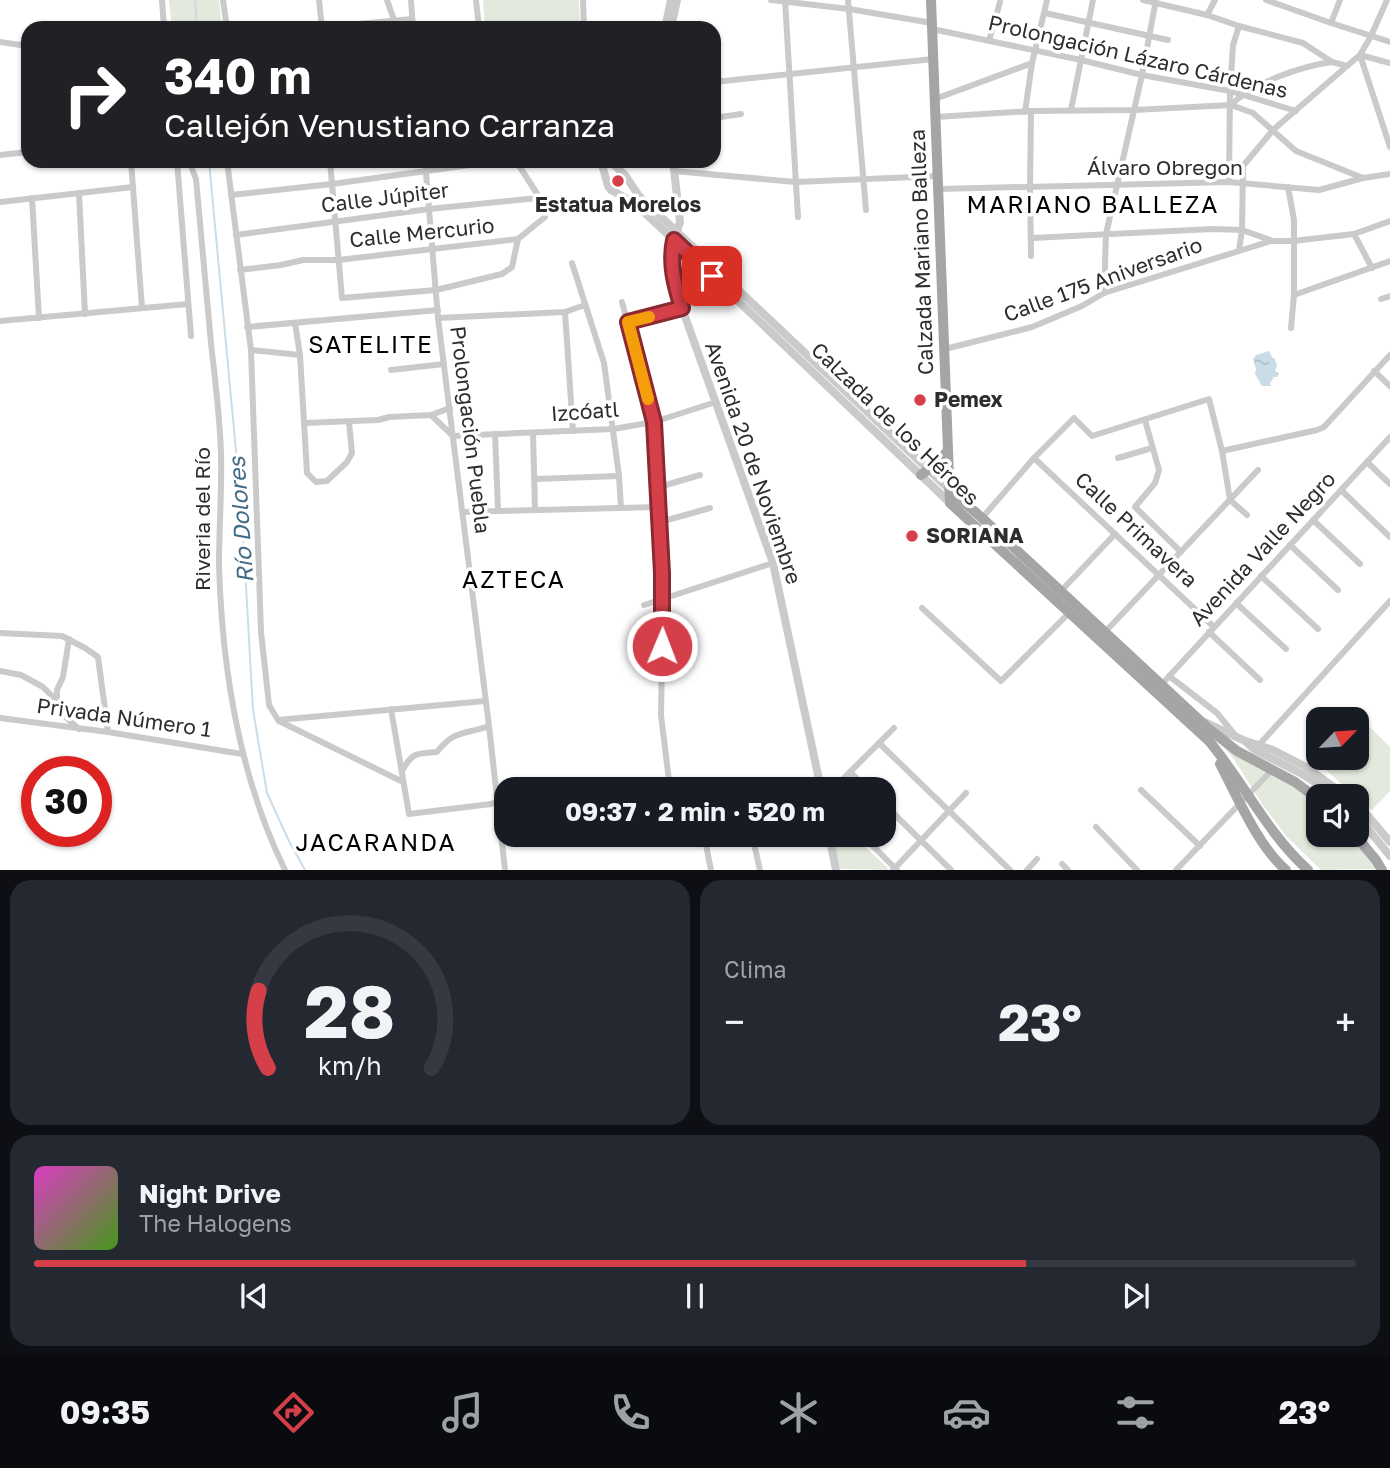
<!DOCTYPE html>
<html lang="es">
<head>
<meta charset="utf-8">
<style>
	:root { --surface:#171b24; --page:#242831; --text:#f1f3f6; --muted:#9ea1a6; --line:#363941; --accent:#d43f4a }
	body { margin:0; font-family:"Golos Text",sans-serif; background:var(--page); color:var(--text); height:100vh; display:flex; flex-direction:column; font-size:26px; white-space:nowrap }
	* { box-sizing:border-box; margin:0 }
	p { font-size:23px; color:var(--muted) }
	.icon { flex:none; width:38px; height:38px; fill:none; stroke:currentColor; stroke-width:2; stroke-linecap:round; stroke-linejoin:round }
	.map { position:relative; height:870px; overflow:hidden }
	.details { display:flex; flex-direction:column; gap:10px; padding:10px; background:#0d0f14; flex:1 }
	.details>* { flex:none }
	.hud { position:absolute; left:21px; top:21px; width:700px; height:147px; border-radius:21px; box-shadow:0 2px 5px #0004; background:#202124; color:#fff; overflow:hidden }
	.needle { width:46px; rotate:65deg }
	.fabs { position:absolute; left:1306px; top:707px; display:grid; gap:14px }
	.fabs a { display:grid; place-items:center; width:63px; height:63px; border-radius:14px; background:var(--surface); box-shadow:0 2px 5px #0004; font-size:35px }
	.speed { position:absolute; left:21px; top:756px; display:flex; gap:14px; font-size:35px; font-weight:700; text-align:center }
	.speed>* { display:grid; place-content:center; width:91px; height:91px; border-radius:50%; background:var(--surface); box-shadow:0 2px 5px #0004; line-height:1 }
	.speed .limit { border:10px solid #d22; background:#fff; color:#111 }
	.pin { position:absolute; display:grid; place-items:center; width:60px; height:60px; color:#fff; margin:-30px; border-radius:14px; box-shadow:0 4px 10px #0006 }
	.me { position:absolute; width:77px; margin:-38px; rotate:1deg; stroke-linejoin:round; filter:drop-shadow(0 0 5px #0008) }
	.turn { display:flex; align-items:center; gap:24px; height:147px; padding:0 28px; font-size:32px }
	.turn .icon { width:91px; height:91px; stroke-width:2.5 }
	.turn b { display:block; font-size:49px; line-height:60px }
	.big { font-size:52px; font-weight:700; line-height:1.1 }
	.details .widget { flex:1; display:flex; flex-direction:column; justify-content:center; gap:10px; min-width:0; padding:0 24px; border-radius:21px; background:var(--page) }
	.details .dial { align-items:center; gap:0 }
	.dial svg { height:182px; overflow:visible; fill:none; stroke:var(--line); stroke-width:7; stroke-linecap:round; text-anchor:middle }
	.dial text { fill:var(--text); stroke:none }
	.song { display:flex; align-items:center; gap:21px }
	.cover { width:84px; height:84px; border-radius:10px; background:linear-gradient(135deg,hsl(310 70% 55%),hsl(100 70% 35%)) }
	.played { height:7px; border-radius:4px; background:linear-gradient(90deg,var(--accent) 75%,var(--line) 75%) }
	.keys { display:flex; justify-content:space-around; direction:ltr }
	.heat { display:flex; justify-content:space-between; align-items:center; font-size:38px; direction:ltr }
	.details .tiles { flex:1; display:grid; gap:10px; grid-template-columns:1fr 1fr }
	.widget:last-child { grid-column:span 2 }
	.trip { position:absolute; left:494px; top:777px; width:402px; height:70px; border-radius:21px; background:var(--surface); box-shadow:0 2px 5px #0004; font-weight:700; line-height:70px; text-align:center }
	.dock { display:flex; height:112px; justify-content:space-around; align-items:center; background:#090b0e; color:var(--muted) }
	.dock .icon { width:49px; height:49px }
	.dock .selected { color:var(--accent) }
	.dock b { font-size:32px; color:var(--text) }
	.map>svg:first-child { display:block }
	.green { fill:#e3e9dc }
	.water { fill:url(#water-ripples) }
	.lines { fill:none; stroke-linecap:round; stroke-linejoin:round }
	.stream { stroke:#cadce8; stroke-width:2 }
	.minor { stroke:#cacaca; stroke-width:6 }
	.tertiary { stroke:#cacaca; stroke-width:8 }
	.primary { stroke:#a5a5a5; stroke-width:10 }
	.route-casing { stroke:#8a2930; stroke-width:18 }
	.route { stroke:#d43f4a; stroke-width:12 }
	.slow { stroke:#f59e0b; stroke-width:12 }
	.poi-dot { fill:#d43f4a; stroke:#fff; stroke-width:2.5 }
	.labels { text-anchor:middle; stroke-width:7; stroke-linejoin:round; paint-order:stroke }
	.street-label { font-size:21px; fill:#2d2d2d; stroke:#fff }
	.poi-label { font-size:21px; font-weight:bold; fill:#2d2d2d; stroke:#fff; text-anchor:start }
	.water-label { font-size:23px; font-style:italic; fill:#436d87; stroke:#fff }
	.quarter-label { font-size:24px; letter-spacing:2px; fill:#000; stroke:#fff }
</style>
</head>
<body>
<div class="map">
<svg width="1390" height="870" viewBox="0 0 1390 870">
	<defs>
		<pattern id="water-ripples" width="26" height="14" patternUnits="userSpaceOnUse" patternTransform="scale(1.75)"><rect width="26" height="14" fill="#cadce8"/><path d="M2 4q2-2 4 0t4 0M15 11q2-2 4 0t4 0" fill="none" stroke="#aebdc7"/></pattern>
	</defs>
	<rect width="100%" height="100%" fill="#fff"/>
	<g class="green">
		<path d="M169,0H219L222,28H172Z"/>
		<path d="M483,0H579L580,28H485Z"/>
		<path d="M1370,727L1390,747V791L1372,810L1326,770L1338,758H1356V741Z"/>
		<path d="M1211,733L1318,802V835H1352L1381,869L1322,870L1319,868L1287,837L1262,804L1234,759Z"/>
		<path d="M832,835H852L888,868L887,870L840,869Z"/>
	</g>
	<path class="water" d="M1269,351L1272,357L1275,359L1277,366L1275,371L1279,373L1277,377H1274L1270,383L1271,386H1262L1255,374L1256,369L1253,359L1256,355Z"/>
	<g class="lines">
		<g class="stream">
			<path d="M195,0L197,28"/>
			<path d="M209,161L242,516L253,710L267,793L289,841L305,870"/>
		</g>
		<g class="minor">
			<path d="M162,0L164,28"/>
			<path d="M223,0L227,28"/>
			<path d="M319,0L322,28"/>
			<path d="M387,0L394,20"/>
			<path d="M411,0L413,28"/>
			<path d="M476,0L479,28"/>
			<path d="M583,0L584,28"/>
			<path d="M771,0L849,9L932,23"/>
			<path d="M785,0L798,217"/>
			<path d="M848,0L866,210"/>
			<path d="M1143,0L1207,15L1239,26L1303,43L1332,62L1347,66L1360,55L1371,36L1387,0"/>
			<path d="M1266,0L1331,23L1390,42"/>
			<path d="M1045,13L1168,40"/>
			<path d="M1207,15L1215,0"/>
			<path d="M1331,23L1340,0"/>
			<path d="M315,28L412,19"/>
			<path d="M932,29L1081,60L1142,75L1230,91L1296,111"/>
			<path d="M989,41L1000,2"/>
			<path d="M0,42L28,46"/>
			<path d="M1360,55L1390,147"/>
			<path d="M1360,55L1390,63"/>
			<path d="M714,82L933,59"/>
			<path d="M935,99L1032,63"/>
			<path d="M1231,105C1253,83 1301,66 1332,62"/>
			<path d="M1071,110L1093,0"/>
			<path d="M1031,111L1030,187L1031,256"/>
			<path d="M1025,112L1032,63L1047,0"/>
			<path d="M936,117L1031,111L1134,110L1231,105L1253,113L1296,151L1363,178"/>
			<path d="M714,118L741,114"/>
			<path d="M0,155L28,152"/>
			<path d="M131,161L142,308"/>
			<path d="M177,161L191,336"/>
			<path d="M189,161L196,179C201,233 206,288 211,343C215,380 220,416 221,454C222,491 219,528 219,565C222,669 239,776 285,870"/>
			<path d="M227,161L251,350L261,632L269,705L278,720"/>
			<path d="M330,161L342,298L436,290L502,274L512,267L518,239"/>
			<path d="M425,161L438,318L489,726L505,870"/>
			<path d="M674,171L796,182L938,176"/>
			<path d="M1229,182L1230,91L1233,45L1239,26"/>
			<path d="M1288,187L1294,220V295L1291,328"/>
			<path d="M939,189L1229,182L1319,190L1363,178L1390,174"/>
			<path d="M79,193L85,314"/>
			<path d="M231,195L332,184L499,161"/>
			<path d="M32,198L39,318"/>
			<path d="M0,202L133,187"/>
			<path d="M1354,234L1372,268"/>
			<path d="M236,235L429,209L538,198"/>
			<path d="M1032,238L1212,229L1242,230L1273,241H1293L1354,234L1390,221"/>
			<path d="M1239,250L1242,230L1243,166L1273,130L1347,66"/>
			<path d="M572,263L604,363L619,476L621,508"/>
			<path d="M240,270L281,265L303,260H338L518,239L545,217V206L516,161"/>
			<path d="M1104,293L1106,234L1142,75L1156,0"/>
			<path d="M1294,295L1390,261"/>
			<path d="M1381,299L1390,296"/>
			<path d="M622,302L654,422L663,599L661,715L670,789"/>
			<path d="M565,312L573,431"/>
			<path d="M438,318L565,312L585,305"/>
			<path d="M0,321L188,304"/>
			<path d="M628,322L682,308"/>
			<path d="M295,323L300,355L307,473L316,482L327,481L347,462L352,453L349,422"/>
			<path d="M247,327L438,310"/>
			<path d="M945,349L1032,327L1082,306L1104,293L1271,241"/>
			<path d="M251,350L300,355"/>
			<path d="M391,370L444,364"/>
			<path d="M1374,371L1390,386"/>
			<path d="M431,415L453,436L613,429L654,422L716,402"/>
			<path d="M1145,420L1159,470L1155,483L1135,507L1181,552"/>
			<path d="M304,423L378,420L389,417L431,415L450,408"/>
			<path d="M533,433L535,509"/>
			<path d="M495,434L498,510"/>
			<path d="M1222,451L1317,430L1324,427L1390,355"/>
			<path d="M1034,458L1214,627"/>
			<path d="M1118,458L1152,448"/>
			<path d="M1367,462L1390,484"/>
			<path d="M535,479L619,476"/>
			<path d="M659,487L700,475"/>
			<path d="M1341,490L1390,537"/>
			<path d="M463,512L660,507"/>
			<path d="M982,518L1034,458L1074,418L1092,436L1209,399L1222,451L1230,500L1247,515"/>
			<path d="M1313,520L1360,564"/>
			<path d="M660,522L710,508"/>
			<path d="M1290,545L1338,590"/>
			<path d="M1261,576L1318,629"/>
			<path d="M1061,591L1115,534"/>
			<path d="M1236,603L1286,649"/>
			<path d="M644,605L773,563"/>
			<path d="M922,608L1001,681L1069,613"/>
			<path d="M1105,632L1258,470"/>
			<path d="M1209,632L1260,680"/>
			<path d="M0,633L62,636L85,648L98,657L108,732"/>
			<path d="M0,671L21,675L43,687L57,701L61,713L79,729"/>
			<path d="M1169,676L1217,713L1235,735"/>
			<path d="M1161,685L1390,437"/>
			<path d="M57,701V690L63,677L69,639"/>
			<path d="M391,709L409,814L491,804L497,802"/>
			<path d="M0,718L108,732L242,754"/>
			<path d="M278,720L485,701"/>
			<path d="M279,721L403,782"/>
			<path d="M879,743L1010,870"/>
			<path d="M1257,747L1390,601"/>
			<path d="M402,771C412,752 418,753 437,752C455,729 465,735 489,726"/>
			<path d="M850,772L868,789"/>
			<path d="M833,789L894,728"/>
			<path d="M1141,790L1200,846"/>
			<path d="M884,804L951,870"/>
			<path d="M1096,827L1137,870"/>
			<path d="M704,835L711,870"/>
			<path d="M752,835L760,870"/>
			<path d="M862,835L897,870"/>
			<path d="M1062,864L1068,870"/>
			<path d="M893,870L966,793"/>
			<path d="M1027,870L1037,859"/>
			<path d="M1176,870L1272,770"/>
		</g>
		<g class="tertiary">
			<path d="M665,28L671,0"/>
			<path d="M671,28L677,0"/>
			<path d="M601,161L608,186L611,190L633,202L674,240L950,503"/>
			<path d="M610,161L625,175L639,196L950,490"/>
			<path d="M673,161L680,222L674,240L672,252V265L682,308L773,563L821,789"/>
			<path d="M1204,722L1243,740L1273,750L1306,767L1346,796"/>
			<path d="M1246,742L1255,750L1302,774L1336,796"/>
			<path d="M1356,805L1369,817L1390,842"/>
			<path d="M1356,814L1390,856"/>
			<path d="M829,835L836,870"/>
		</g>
		<g class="primary">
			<path d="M931,0L950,503L1209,741C1244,783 1267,833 1308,870"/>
			<path d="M921,475L940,460L948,450"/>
			<path d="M950,490L982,518L1209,729L1237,751L1295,782L1318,799"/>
			<path d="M1220,764C1237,796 1258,846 1286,870"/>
			<path d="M1355,835L1376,860L1382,870"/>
		</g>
	</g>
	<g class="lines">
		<defs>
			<path id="route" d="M662,646V573L654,422L628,322L682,308C675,285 669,264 674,240L712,276"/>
		</defs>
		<use href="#route" class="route-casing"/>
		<use href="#route" class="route"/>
		<path class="slow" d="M648,399L628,322L649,317"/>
	</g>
	<g class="poi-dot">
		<circle cx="618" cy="181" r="7"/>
		<circle cx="920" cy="400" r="7"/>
		<circle cx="912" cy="536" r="7"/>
	</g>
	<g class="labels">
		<g class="street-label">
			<text transform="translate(1138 57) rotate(13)" y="7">Prolongación Lázaro Cárdenas</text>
			<text x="1165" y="175">Álvaro Obregon</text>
			<text transform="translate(385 198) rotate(-7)" y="7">Calle Júpiter</text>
			<text transform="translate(422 233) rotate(-6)" y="7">Calle Mercurio</text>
			<text transform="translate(922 252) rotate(-92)" y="7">Calzada Mariano Balleza</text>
			<text transform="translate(1103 280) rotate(-20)" y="7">Calle 175 Aniversario</text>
			<text transform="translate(585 412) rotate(-4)" y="7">Izcóatl</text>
			<text transform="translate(895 424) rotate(44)" y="7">Calzada de los Héroes</text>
			<text transform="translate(470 430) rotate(83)" y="7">Prolongación Puebla</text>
			<text transform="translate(753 463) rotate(71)" y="7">Avenida 20 de Noviembre</text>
			<text transform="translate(203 519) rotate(-90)" y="7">Riveria del Río</text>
			<text transform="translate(1136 530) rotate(43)" y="7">Calle Primavera</text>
			<text transform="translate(1263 549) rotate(-47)" y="7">Avenida Valle Negro</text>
			<text transform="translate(124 718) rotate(8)" y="7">Privada Número 1</text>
		</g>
		<g class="poi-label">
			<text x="618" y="212" text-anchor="middle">Estatua Morelos</text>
			<text x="934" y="407">Pemex</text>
			<text x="926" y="543">SORIANA</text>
		</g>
		<g class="water-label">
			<text transform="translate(241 520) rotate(-94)" y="8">Río Dolores</text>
		</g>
		<g class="quarter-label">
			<text x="1093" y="213">MARIANO BALLEZA</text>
			<text x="371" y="353">SATELITE</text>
			<text x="514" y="588">AZTECA</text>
			<text x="376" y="851">JACARANDA</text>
		</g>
	</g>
</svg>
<div class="fabs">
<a><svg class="needle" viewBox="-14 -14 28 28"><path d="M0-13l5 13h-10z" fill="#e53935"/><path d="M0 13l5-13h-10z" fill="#9ea1a6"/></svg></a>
<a><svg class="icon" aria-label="sound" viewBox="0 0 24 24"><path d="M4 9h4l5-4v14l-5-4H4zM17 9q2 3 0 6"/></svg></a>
</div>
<div class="speed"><div class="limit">30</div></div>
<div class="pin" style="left:712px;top:276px;background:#d93025"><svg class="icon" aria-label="arrive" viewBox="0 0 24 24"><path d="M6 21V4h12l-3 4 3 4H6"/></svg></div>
<svg class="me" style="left:662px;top:646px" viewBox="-20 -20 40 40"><circle r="17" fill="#d43f4a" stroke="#fff" stroke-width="3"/><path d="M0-11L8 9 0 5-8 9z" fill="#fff"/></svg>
<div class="trip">09:37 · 2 min · 520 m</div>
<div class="hud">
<div class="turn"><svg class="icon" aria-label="right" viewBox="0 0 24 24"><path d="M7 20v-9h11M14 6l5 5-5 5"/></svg><div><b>340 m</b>Callejón Venustiano Carranza</div></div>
</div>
</div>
<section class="details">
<div class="tiles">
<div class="widget dial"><svg viewBox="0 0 100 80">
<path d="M14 69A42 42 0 1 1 86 69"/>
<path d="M14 69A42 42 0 0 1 10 35" stroke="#d43f4a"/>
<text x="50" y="56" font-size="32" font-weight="700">28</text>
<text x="50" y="72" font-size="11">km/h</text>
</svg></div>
<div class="widget"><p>Clima</p>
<div class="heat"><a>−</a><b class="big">23°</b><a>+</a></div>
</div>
<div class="widget">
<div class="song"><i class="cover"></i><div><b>Night Drive</b><p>The Halogens</p></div></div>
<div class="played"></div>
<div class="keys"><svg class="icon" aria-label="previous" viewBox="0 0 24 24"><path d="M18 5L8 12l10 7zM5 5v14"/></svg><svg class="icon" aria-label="pause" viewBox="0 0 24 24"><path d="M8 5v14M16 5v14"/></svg><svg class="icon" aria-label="next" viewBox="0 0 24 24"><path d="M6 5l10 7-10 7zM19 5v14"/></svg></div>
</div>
</div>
</section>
<nav class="dock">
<b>09:35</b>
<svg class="icon selected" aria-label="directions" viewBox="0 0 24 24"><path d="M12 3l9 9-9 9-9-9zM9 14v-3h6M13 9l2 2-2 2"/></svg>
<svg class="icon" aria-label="music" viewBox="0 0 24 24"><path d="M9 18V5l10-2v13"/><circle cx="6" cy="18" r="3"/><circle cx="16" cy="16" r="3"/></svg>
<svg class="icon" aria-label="phone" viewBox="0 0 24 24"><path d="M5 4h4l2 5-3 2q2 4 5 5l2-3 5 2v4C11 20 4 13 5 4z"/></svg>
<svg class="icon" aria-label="climate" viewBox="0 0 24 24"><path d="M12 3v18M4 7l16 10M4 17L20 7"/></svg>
<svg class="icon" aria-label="car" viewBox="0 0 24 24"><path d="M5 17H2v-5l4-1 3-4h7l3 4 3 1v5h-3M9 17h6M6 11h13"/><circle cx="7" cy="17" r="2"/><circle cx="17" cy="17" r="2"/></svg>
<svg class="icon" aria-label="filters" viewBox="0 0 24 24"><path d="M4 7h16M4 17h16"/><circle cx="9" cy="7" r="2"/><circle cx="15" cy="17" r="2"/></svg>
<b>23°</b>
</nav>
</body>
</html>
